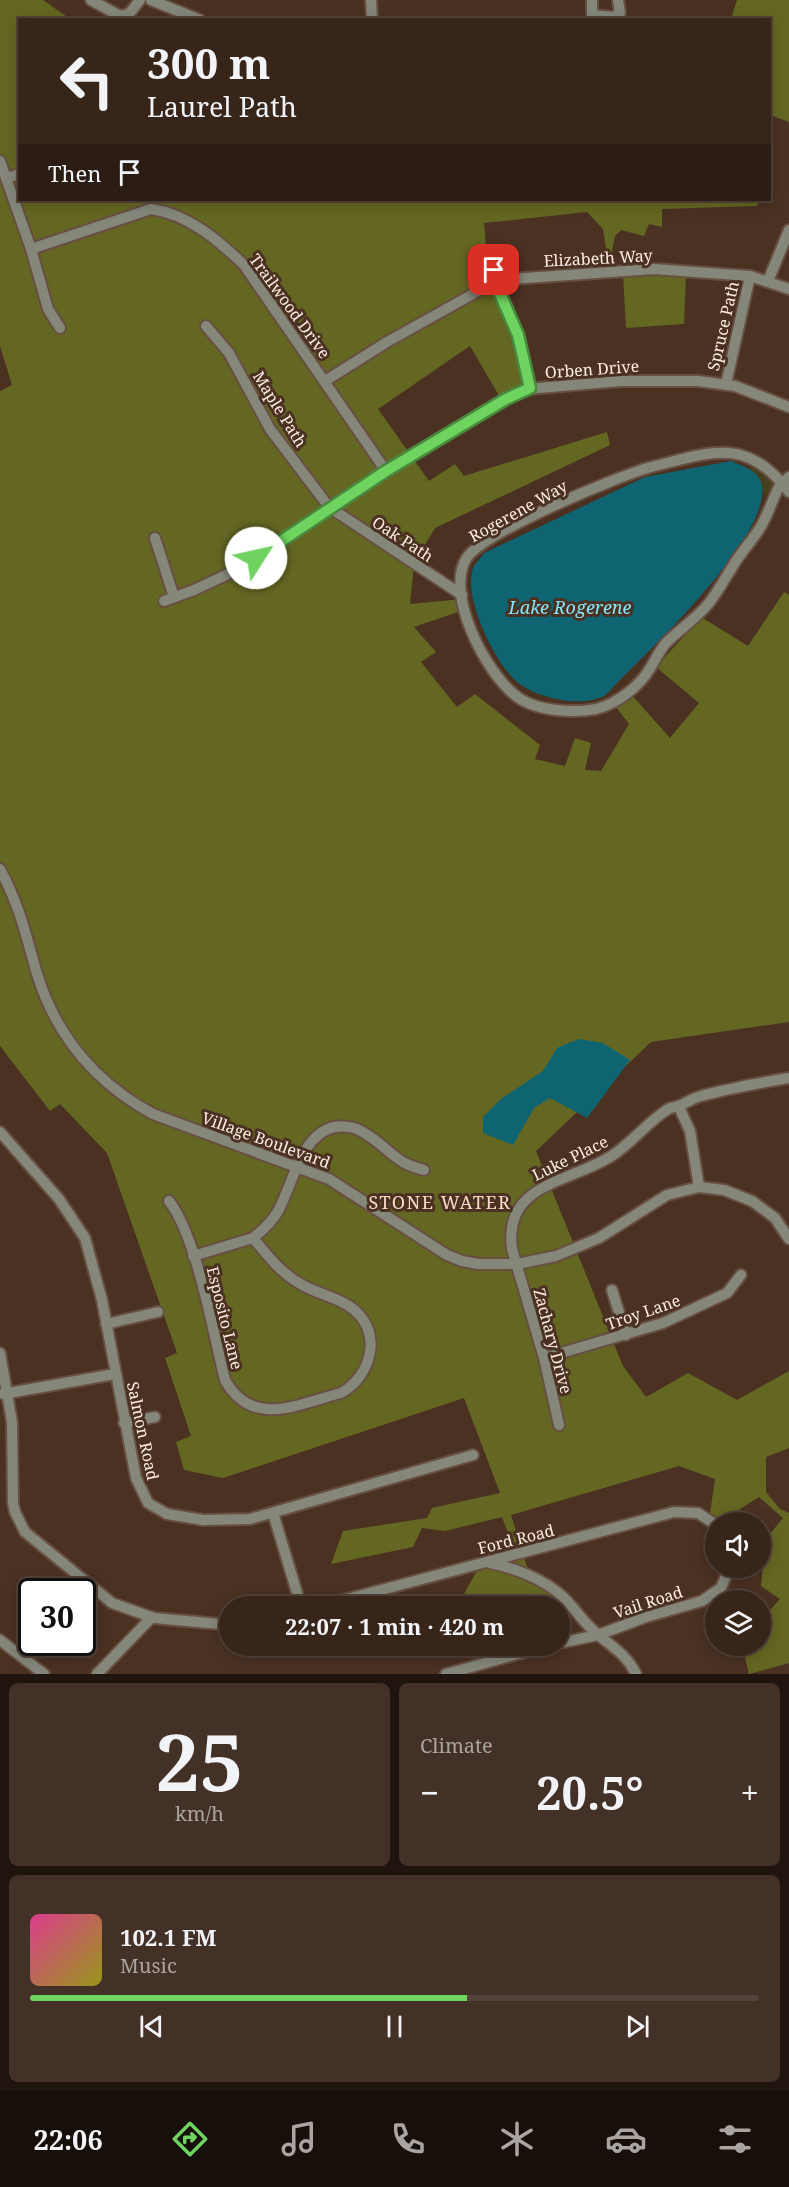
<!DOCTYPE html>
<html lang="en">
<head>
<meta charset="utf-8">
<style>
	:root { --surface:#38251a; --page:#433127; --text:#f1f3f6; --muted:#aba5a2; --line:#524239; --accent:#6fd35f }
	body { margin:0; font-family:"Noto Serif",serif; background:var(--page); color:var(--text); height:100vh; display:flex; flex-direction:column; font-size:22px; white-space:nowrap }
	* { box-sizing:border-box; margin:0 }
	p { font-size:20px; color:var(--muted) }
	.icon { flex:none; width:33px; height:33px; fill:none; stroke:currentColor; stroke-width:2; stroke-linecap:round; stroke-linejoin:round }
	.map { position:relative; height:1674px; overflow:hidden }
	.drawer { display:flex; flex-direction:column; gap:9px; padding:9px; background:#1f140e; flex:1 }
	.drawer>* { flex:none }
	.guide { position:absolute; left:18px; top:18px; width:753px; height:183px; border-radius:0px; box-shadow:0 3px 15px #0003,0 0 0 2px var(--line); background:#38251a; color:var(--text); overflow:hidden }
	.fabs { position:absolute; left:705px; top:1512px; display:grid; gap:12px }
	.fabs a { display:grid; place-items:center; width:66px; height:66px; border-radius:50%; background:var(--surface); box-shadow:0 3px 15px #0003,0 0 0 2px var(--line); font-size:30px }
	.speed { position:absolute; left:18px; top:1578px; display:flex; gap:12px; font-size:30px; font-weight:700; text-align:center }
	.speed>* { display:grid; place-content:center; width:78px; height:78px; border-radius:50%; background:var(--surface); box-shadow:0 3px 15px #0003,0 0 0 2px var(--line); line-height:1 }
	.speed .limit { border:3px solid #111; border-radius:9px; background:#fff; color:#111 }
	.pin { position:absolute; display:grid; place-items:center; width:51px; height:51px; color:#fff; margin:-26px; border-radius:12px; box-shadow:0 3px 9px #0006 }
	.me { position:absolute; width:66px; margin:-33px; rotate:55deg; stroke-linejoin:round; filter:drop-shadow(0 0 4px #0008) }
	.turn { display:flex; align-items:center; gap:21px; height:126px; padding:0 30px; font-size:27px }
	.turn .icon { width:78px; height:78px; stroke-width:2.5 }
	.turn b { display:block; font-size:42px; line-height:51px }
	.then { display:flex; align-items:center; height:57px; padding:0 30px; background:#0003; gap:12px; font-size:22px }
	.big { font-size:45px; font-weight:700; line-height:1.1 }
	.drawer .tile { flex:1; display:flex; flex-direction:column; justify-content:center; gap:9px; min-width:0; padding:0 21px; border-radius:9px; background:var(--page) }
	.drawer .dial { align-items:center; gap:0 }
	.dial b { font-size:78px; line-height:1 }
	.song { display:flex; align-items:center; gap:18px }
	.cover { width:72px; height:72px; border-radius:9px; background:linear-gradient(135deg,hsl(330 70% 55%),hsl(60 70% 35%)) }
	.played { height:6px; border-radius:3px; background:linear-gradient(90deg,var(--accent) 60%,var(--line) 60%) }
	.keys { display:flex; justify-content:space-around; direction:ltr }
	.heat { display:flex; justify-content:space-between; align-items:center; font-size:33px; direction:ltr }
	.drawer .tiles { flex:1; display:grid; gap:9px; grid-template-columns:1fr 1fr }
	.tile:last-child { grid-column:span 2 }
	.trip { position:absolute; left:219px; top:1596px; width:351px; height:60px; border-radius:30px; background:var(--surface); box-shadow:0 3px 15px #0003,0 0 0 2px var(--line); font-weight:700; line-height:60px; text-align:center }
	.menu { display:flex; height:96px; justify-content:space-around; align-items:center; background:#160f0a; color:var(--muted) }
	.menu .icon { width:42px; height:42px }
	.menu .current { color:var(--accent) }
	.menu b { font-size:27px; color:var(--text) }
	.map>svg:first-child { display:block }
	.green { fill:#646722 }
	.sand { fill:#483f1f }
	.water { fill:#0e6571 }
	.lines { fill:none; stroke-linecap:round; stroke-linejoin:round }
	.minor-casing { stroke:#674f41; stroke-width:14 }
	.minor { stroke:#84877a; stroke-width:10 }
	.route-casing { stroke:#48893e; stroke-width:15 }
	.route { stroke:#6fd35f; stroke-width:10 }
	.labels { text-anchor:middle; stroke-width:6; stroke-linejoin:round; paint-order:stroke }
	.street-label { font-size:16px; fill:#fdece2; stroke:#4a3122 }
	.water-label { font-size:18px; font-style:italic; fill:#85e6f8; stroke:#4a3122 }
	.neighbourhood-label { font-size:18px; letter-spacing:1.5px; fill:#fad9c6; stroke:#4a3122 }
</style>
</head>
<body>
<div class="map">
<svg width="789" height="1674" viewBox="0 0 789 1674">
	<rect width="100%" height="100%" fill="#4a3122"/>
	<g class="green">
		<path d="M0,0H43L70,19L20,20V200H760L757,206L662,209V227L649,224L644,236L621,230L615,236L609,267L603,229L587,212L484,223L488,272L527,385L501,399L470,346L378,409L429,481L455,464L464,476L607,432L610,445L435,528L414,563L410,604L462,599L464,610L414,627L436,652L421,662L457,707L475,694L540,745L535,759L565,766L575,738L591,743L585,770L601,771L629,724L616,707L630,693L670,738L699,703L656,667L701,617L748,646L784,592L789,595V1022L651,1042L536,1151L623,1366L646,1397L688,1373L737,1400L789,1371V1448L766,1457V1492L780,1509L789,1513V1663L749,1674L742,1646H760L761,1620L780,1599L761,1586L765,1540L783,1518L759,1497L720,1522L710,1513L715,1479L679,1466L511,1515L530,1576L568,1602L554,1606H468L464,1594L479,1567L518,1560L502,1517L445,1531L422,1528L413,1547L331,1564L343,1531L427,1518L432,1508L500,1493L464,1398L223,1478L184,1470L176,1442L191,1436L165,1358L177,1353L107,1153L60,1104L50,1111L0,1046V391L12,385L0,346Z"/>
		<path d="M737,0H789V122L770,115V20L731,19Z"/>
		<path d="M623,273L686,274L684,324L626,328Z"/>
	</g>
	<path class="sand" d="M754,462L776,483L770,499L761,491L763,486L757,476L749,469Z"/>
	<g class="water">
		<path d="M731,461C743,466 760,471 762,486C770,536 652,648 617,683C613,687 609,693 604,696C581,708 535,698 516,681C494,661 463,598 473,568C475,563 481,558 484,553L645,477Z"/>
		<path d="M579,1039L603,1043L630,1060L587,1118L550,1098L534,1108L513,1145L483,1133V1117L501,1099L543,1071L557,1048Z"/>
	</g>
	<g class="lines">
		<defs>
			<g id="minor">
				<path d="M91,0L120,16L129,14L140,0"/>
				<path d="M151,0L200,20"/>
				<path d="M371,0L372,20"/>
				<path d="M592,0V15L613,17L620,13L618,0"/>
				<path d="M0,161L31,249L48,309L60,328"/>
				<path d="M6,178L20,174"/>
				<path d="M31,249L151,209C188,214 218,240 244,265L386,471"/>
				<path d="M492,258L496,282L517,335L530,388"/>
				<path d="M768,281L789,230"/>
				<path d="M206,326L229,353L270,429L329,507L462,595"/>
				<path d="M325,381L387,342L498,280L654,269L750,276L789,289"/>
				<path d="M726,384L750,276"/>
				<path d="M789,477L779,487C772,500 768,515 760,528C753,539 744,549 736,561C727,575 719,590 709,603C697,618 680,629 666,643C659,651 655,661 649,670C641,683 626,696 612,703C589,716 538,713 516,696C486,673 445,595 466,559C481,533 618,476 651,467C711,452 747,436 789,492"/>
				<path d="M155,538L174,597"/>
				<path d="M164,601L194,590L243,567L386,471L506,399L527,389L621,381H698L735,386L789,407"/>
				<path d="M0,869C21,908 26,937 38,977C58,1039 96,1083 153,1114L329,1179L447,1255L462,1261L478,1264H517L556,1256L599,1238L667,1195L699,1187L724,1190L752,1201L775,1218L789,1239"/>
				<path d="M679,1107L690,1131L699,1187"/>
				<path d="M0,1132L59,1199L85,1238L102,1300L136,1478L148,1503L167,1514L203,1520L250,1519L473,1455"/>
				<path d="M169,1201C197,1237 213,1333 225,1380C252,1429 298,1404 341,1393C373,1375 384,1329 349,1306C334,1296 314,1293 299,1283C280,1272 267,1255 253,1238"/>
				<path d="M193,1256L253,1238C263,1230 272,1222 278,1211C295,1181 304,1115 354,1128C372,1134 387,1152 403,1162C409,1166 417,1168 424,1170"/>
				<path d="M612,1290L626,1335"/>
				<path d="M106,1324L158,1312"/>
				<path d="M0,1353L12,1422L13,1503L15,1512L25,1532L112,1603L154,1618L230,1625"/>
				<path d="M544,1358L663,1323L727,1293L741,1275"/>
				<path d="M3,1394L115,1374"/>
				<path d="M124,1423L155,1417"/>
				<path d="M559,1425L544,1358L512,1249C503,1182 571,1183 613,1155C634,1141 649,1120 670,1108C682,1107 689,1099 701,1096C730,1088 759,1083 789,1078"/>
				<path d="M273,1513L301,1606"/>
				<path d="M490,1563C515,1568 543,1579 562,1596C574,1607 582,1621 594,1631C610,1646 626,1653 636,1674"/>
				<path d="M321,1606L674,1512L698,1513L716,1525"/>
				<path d="M0,1640L44,1674"/>
				<path d="M560,1643L598,1635L646,1617L702,1601L721,1588L729,1568"/>
				<path d="M97,1674L152,1617"/>
				<path d="M446,1674L546,1646"/>
			</g>
		</defs>
		<use href="#minor" class="minor-casing"/>
		<use href="#minor" class="minor"/>
	</g>
	<g class="lines">
		<defs>
			<path id="route" d="M256,558L386,471L506,399L530,388L518,335L495,282L494,270"/>
		</defs>
		<use href="#route" class="route-casing"/>
		<use href="#route" class="route"/>
	</g>
	<g class="labels">
		<g class="street-label">
			<text transform="translate(598 258) rotate(-3)" y="6">Elizabeth Way</text>
			<text transform="translate(290 306) rotate(54)" y="6">Trailwood Drive</text>
			<text transform="translate(723 326) rotate(-77)" y="6">Spruce Path</text>
			<text transform="translate(592 369) rotate(-4)" y="6">Orben Drive</text>
			<text transform="translate(280 409) rotate(58)" y="6">Maple Path</text>
			<text transform="translate(518 511) rotate(-29)" y="6">Rogerene Way</text>
			<text transform="translate(403 539) rotate(33)" y="6">Oak Path</text>
			<text transform="translate(266 1140) rotate(20)" y="6">Village Boulevard</text>
			<text transform="translate(570 1158) rotate(-26)" y="6">Luke Place</text>
			<text transform="translate(643 1312) rotate(-19)" y="6">Troy Lane</text>
			<text transform="translate(225 1318) rotate(76)" y="6">Esposito Lane</text>
			<text transform="translate(553 1341) rotate(75)" y="6">Zachary Drive</text>
			<text transform="translate(143 1431) rotate(78)" y="6">Salmon Road</text>
			<text transform="translate(516 1539) rotate(-14)" y="6">Ford Road</text>
			<text transform="translate(648 1602) rotate(-18)" y="6">Vail Road</text>
		</g>
		<g class="water-label">
			<text x="570" y="614">Lake Rogerene</text>
		</g>
		<g class="neighbourhood-label">
			<text x="440" y="1209">STONE WATER</text>
		</g>
	</g>
</svg>
<div class="fabs">
<a><svg class="icon" aria-label="sound" viewBox="0 0 24 24"><path d="M4 9h4l5-4v14l-5-4H4zM17 9q2 3 0 6"/></svg></a>
<a><svg class="icon" aria-label="layers" viewBox="0 0 24 24"><path d="M12 4l9 5-9 5-9-5zM3 14l9 5 9-5"/></svg></a>
</div>
<div class="speed"><div class="limit">30</div></div>
<div class="pin" style="left:494px;top:270px;background:#d93025"><svg class="icon" aria-label="arrive" viewBox="0 0 24 24"><path d="M6 21V4h12l-3 4 3 4H6"/></svg></div>
<svg class="me" style="left:256px;top:558px" viewBox="-20 -20 40 40"><circle r="19" fill="#fff"/><path d="M0-13L10 11 0 6-10 11z" fill="#6fd35f"/></svg>
<div class="trip">22:07 · 1 min · 420 m</div>
<div class="guide">
<div class="turn"><svg class="icon" aria-label="left" viewBox="0 0 24 24"><path d="M17 20v-9H6M10 6l-5 5 5 5"/></svg><div><b>300 m</b>Laurel Path</div></div>
<div class="then">Then<svg class="icon" aria-label="arrive" viewBox="0 0 24 24"><path d="M6 21V4h12l-3 4 3 4H6"/></svg></div>
</div>
</div>
<section class="drawer">
<div class="tiles">
<div class="tile dial"><b>25</b><p>km/h</p></div>
<div class="tile"><p>Climate</p>
<div class="heat"><a>−</a><b class="big">20.5°</b><a>+</a></div>
</div>
<div class="tile">
<div class="song"><i class="cover"></i><div><b>102.1 FM</b><p>Music</p></div></div>
<div class="played"></div>
<div class="keys"><svg class="icon" aria-label="previous" viewBox="0 0 24 24"><path d="M18 5L8 12l10 7zM5 5v14"/></svg><svg class="icon" aria-label="pause" viewBox="0 0 24 24"><path d="M8 5v14M16 5v14"/></svg><svg class="icon" aria-label="next" viewBox="0 0 24 24"><path d="M6 5l10 7-10 7zM19 5v14"/></svg></div>
</div>
</div>
</section>
<nav class="menu">
<b>22:06</b>
<svg class="icon current" aria-label="directions" viewBox="0 0 24 24"><path d="M12 3l9 9-9 9-9-9zM9 14v-3h6M13 9l2 2-2 2"/></svg>
<svg class="icon" aria-label="music" viewBox="0 0 24 24"><path d="M9 18V5l10-2v13"/><circle cx="6" cy="18" r="3"/><circle cx="16" cy="16" r="3"/></svg>
<svg class="icon" aria-label="phone" viewBox="0 0 24 24"><path d="M5 4h4l2 5-3 2q2 4 5 5l2-3 5 2v4C11 20 4 13 5 4z"/></svg>
<svg class="icon" aria-label="climate" viewBox="0 0 24 24"><path d="M12 3v18M4 7l16 10M4 17L20 7"/></svg>
<svg class="icon" aria-label="car" viewBox="0 0 24 24"><path d="M5 17H2v-5l4-1 3-4h7l3 4 3 1v5h-3M9 17h6M6 11h13"/><circle cx="7" cy="17" r="2"/><circle cx="17" cy="17" r="2"/></svg>
<svg class="icon" aria-label="filters" viewBox="0 0 24 24"><path d="M4 7h16M4 17h16"/><circle cx="9" cy="7" r="2"/><circle cx="15" cy="17" r="2"/></svg>
</nav>
</body>
</html>
